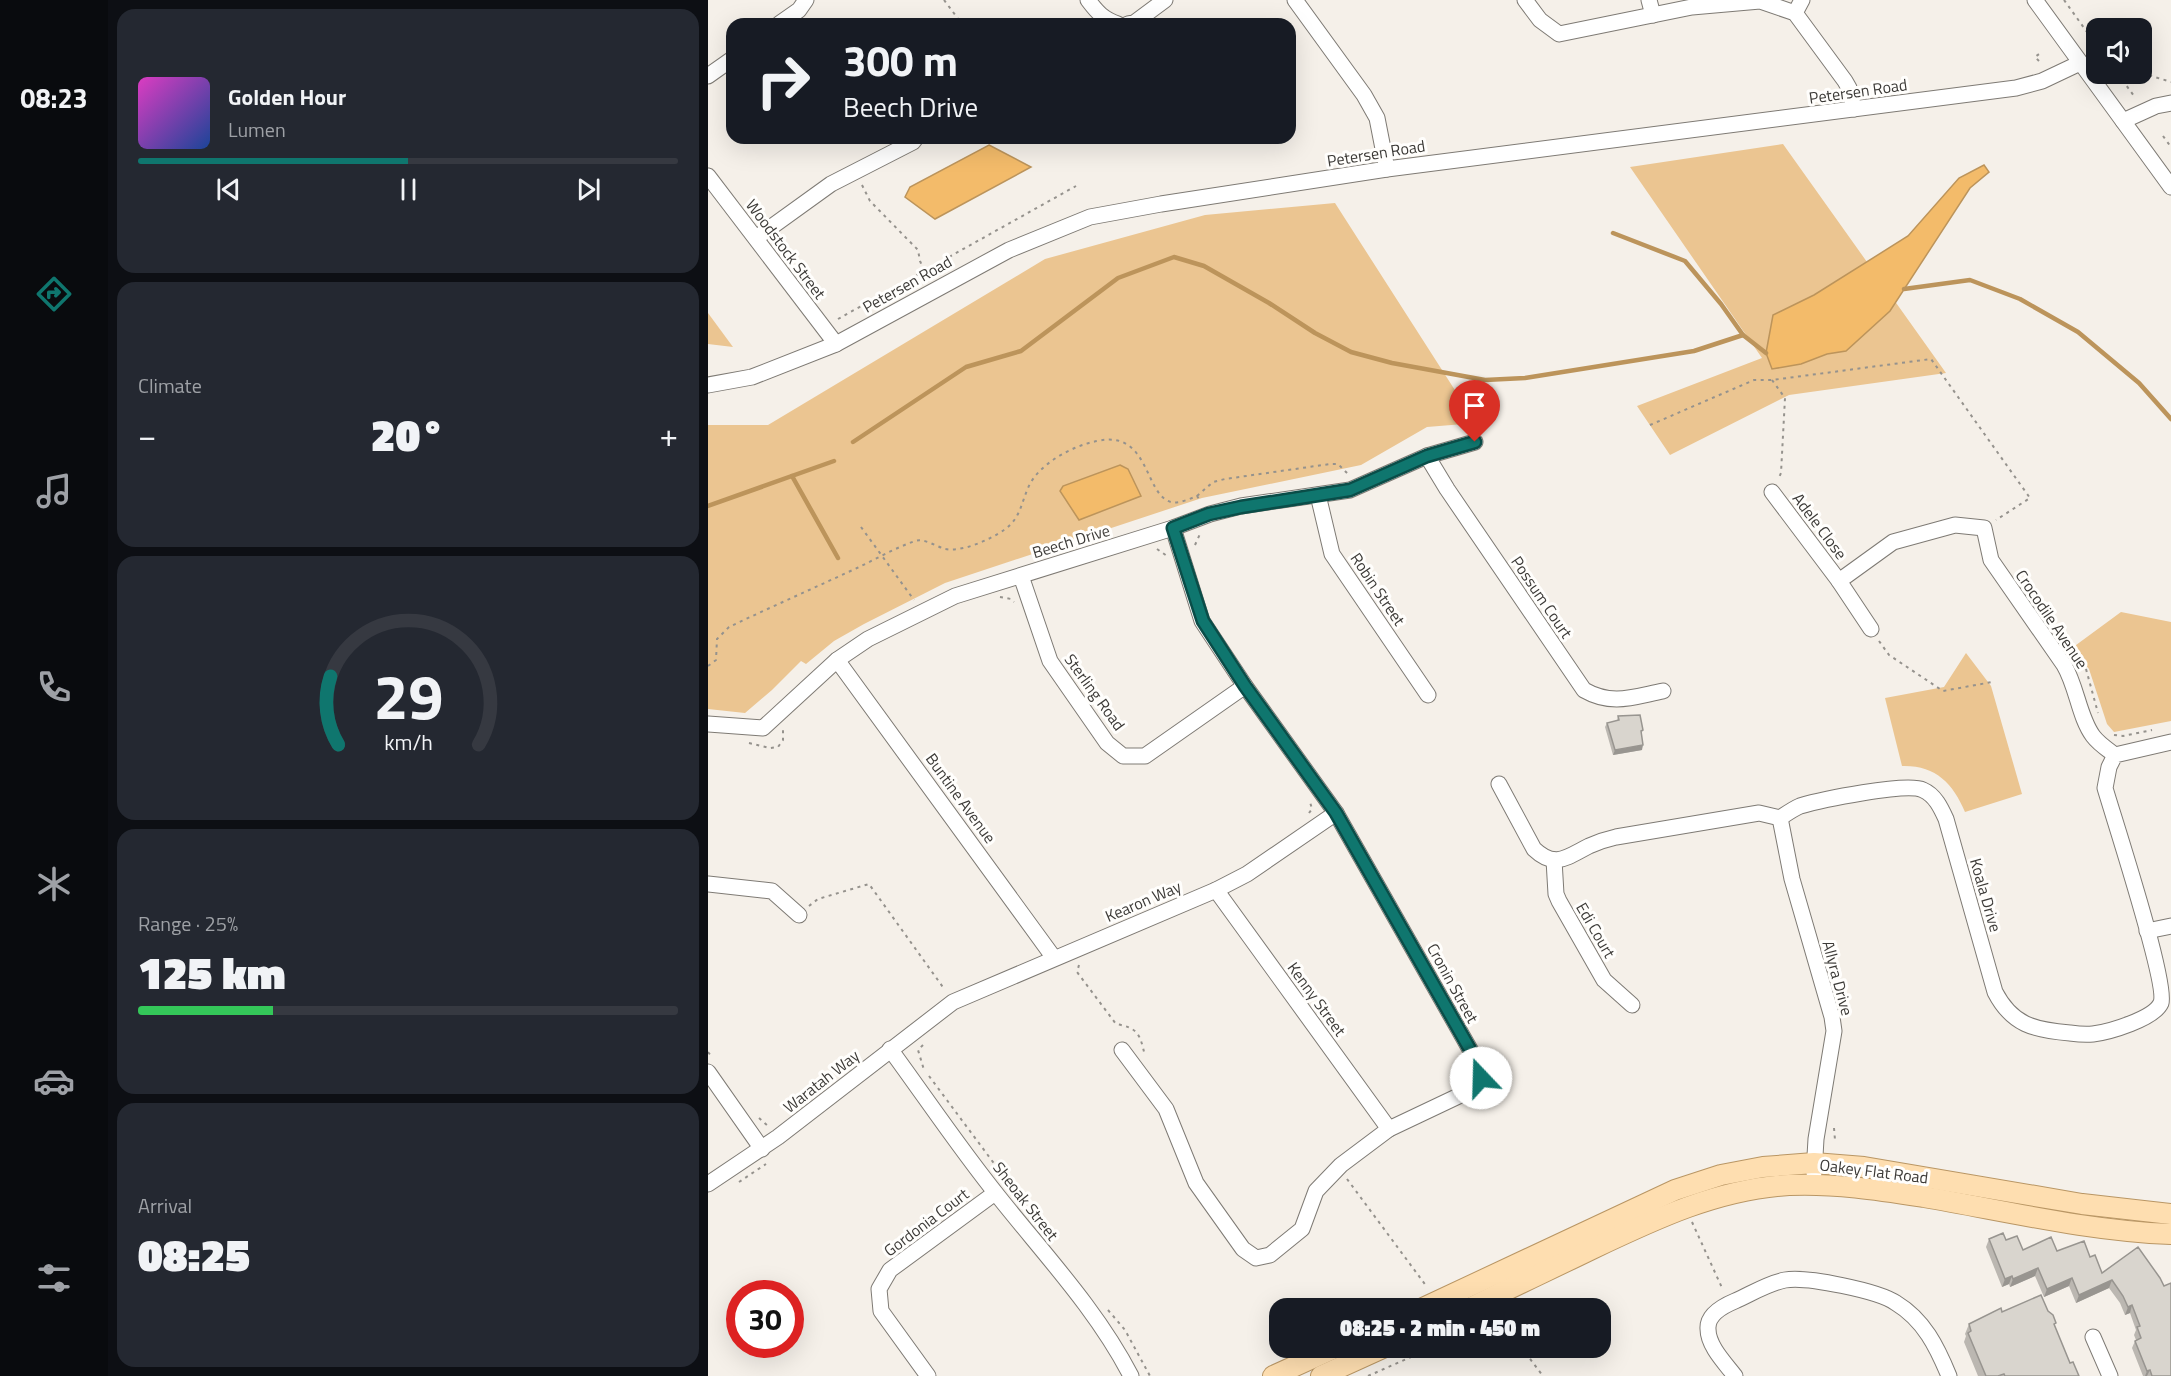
<!DOCTYPE html>
<html lang="en">
<head>
<meta charset="utf-8">
<style>
	:root { --surface:#171b24; --page:#242831; --text:#f1f3f6; --muted:#9ea1a6; --line:#363941; --accent:#0f766e }
	body { margin:0; font-family:"Titillium Web",sans-serif; background:var(--page); color:var(--text); height:100vh; display:flex; flex-direction:column; font-size:22px; white-space:nowrap }
	* { box-sizing:border-box; margin:0 }
	p { font-size:20px; color:var(--muted) }
	.icon { flex:none; width:33px; height:33px; fill:none; stroke:currentColor; stroke-width:2; stroke-linecap:round; stroke-linejoin:round }
	.map { position:relative; flex:1; overflow:hidden }
	.side { display:flex; flex-direction:column; gap:9px; padding:9px; background:#0d0f14; width:600px }
	.side>* { flex:none }
	.guide { position:absolute; left:18px; top:18px; width:570px; height:126px; border-radius:18px; box-shadow:0 6px 24px #0002; background:#171b24; color:var(--text); overflow:hidden }
	.controls { position:absolute; left:1378px; top:18px; display:grid; gap:12px }
	.controls a { display:grid; place-items:center; width:66px; height:66px; border-radius:12px; background:var(--surface); box-shadow:0 6px 24px #0002; font-size:30px }
	.speed { position:absolute; left:18px; top:1280px; display:flex; gap:12px; font-size:30px; font-weight:700; text-align:center }
	.speed>* { display:grid; place-content:center; width:78px; height:78px; border-radius:50%; background:var(--surface); box-shadow:0 6px 24px #0002; line-height:1 }
	.speed .limit { border:9px solid #d22; background:#fff; color:#111 }
	.pin { position:absolute; display:grid; place-items:center; width:51px; height:51px; color:#fff; margin:-62px -26px; border-radius:50% 50% 50% 0; rotate:-45deg; box-shadow:0 0 6px #0007 }
	.pin .icon { rotate:45deg }
	.me { position:absolute; width:66px; margin:-33px; rotate:339deg; stroke-linejoin:round; filter:drop-shadow(0 0 4px #0008) }
	.turn { display:flex; align-items:center; gap:21px; height:126px; padding:0 18px; font-size:27px }
	.turn .icon { width:78px; height:78px; stroke-width:2.5 }
	.turn b { display:block; font-size:42px; line-height:51px }
	.big { font-size:45px; font-weight:800; line-height:1.1 }
	.side .card { flex:1; display:flex; flex-direction:column; justify-content:center; gap:9px; min-width:0; padding:0 21px; border-radius:18px; background:var(--page) }
	.side .dial { align-items:center; gap:0 }
	.dial svg { height:156px; overflow:visible; fill:none; stroke:var(--line); stroke-width:7; stroke-linecap:round; text-anchor:middle }
	.dial text { fill:var(--text); stroke:none }
	.song { display:flex; align-items:center; gap:18px }
	.cover { width:72px; height:72px; border-radius:9px; background:linear-gradient(135deg,hsl(310 70% 55%),hsl(220 70% 35%)) }
	.played { height:6px; border-radius:3px; background:linear-gradient(90deg,var(--accent) 50%,var(--line) 50%) }
	.keys { display:flex; justify-content:space-around; direction:ltr }
	.heat { display:flex; justify-content:space-between; align-items:center; font-size:33px; direction:ltr }
	.charge { height:9px; border-radius:4px; background:linear-gradient(90deg,#34c759 25%,var(--line) 0) }
	.trip { position:absolute; left:561px; top:1298px; width:342px; height:60px; border-radius:18px; background:var(--surface); box-shadow:0 6px 24px #0002; font-weight:800; line-height:60px; text-align:center }
	main { display:flex; flex:1; min-height:0 }
	.menu { display:flex; flex-direction:column; width:108px; justify-content:space-around; align-items:center; background:#090b0e; color:var(--muted) }
	.menu .icon { width:42px; height:42px }
	.menu .selected { color:var(--accent) }
	.menu b { font-size:27px; color:var(--text) }
	.map>svg:first-child { display:block }
	.green { fill:#ebc591 }
	.water { fill:#f3bb6a; stroke:#bc945b; stroke-width:1.5 }
	.lines { fill:none; stroke-linecap:round; stroke-linejoin:round }
	.stream { stroke:#bc945b; stroke-width:4.5 }
	.minor-casing { stroke:#7e7a74; stroke-width:17 }
	.major-casing { stroke:#b99664; stroke-width:22 }
	.path { stroke:#95928d; stroke-width:2; stroke-dasharray:3 4.5; stroke-linecap:butt }
	.minor { stroke:#fff; stroke-width:15 }
	.major { stroke:#fedeb0; stroke-width:20 }
	.wall { fill:#bbb7b1 }
	.shaded-wall { fill:#989590 }
	.building { fill:#d9d5ce; stroke:#989590; stroke-width:1.5 }
	.route-casing { stroke:#0a4d48; stroke-width:15 }
	.route { stroke:#0f766e; stroke-width:10 }
	.labels { text-anchor:middle; stroke-width:6; stroke-linejoin:round; paint-order:stroke }
	.street-label { font-size:16px; fill:#3c3a37; stroke:#fffefc }
</style>
</head>
<body>
<main>
<nav class="menu">
<b>08:23</b>
<svg class="icon selected" aria-label="directions" viewBox="0 0 24 24"><path d="M12 3l9 9-9 9-9-9zM9 14v-3h6M13 9l2 2-2 2"/></svg>
<svg class="icon" aria-label="music" viewBox="0 0 24 24"><path d="M9 18V5l10-2v13"/><circle cx="6" cy="18" r="3"/><circle cx="16" cy="16" r="3"/></svg>
<svg class="icon" aria-label="phone" viewBox="0 0 24 24"><path d="M5 4h4l2 5-3 2q2 4 5 5l2-3 5 2v4C11 20 4 13 5 4z"/></svg>
<svg class="icon" aria-label="climate" viewBox="0 0 24 24"><path d="M12 3v18M4 7l16 10M4 17L20 7"/></svg>
<svg class="icon" aria-label="car" viewBox="0 0 24 24"><path d="M5 17H2v-5l4-1 3-4h7l3 4 3 1v5h-3M9 17h6M6 11h13"/><circle cx="7" cy="17" r="2"/><circle cx="17" cy="17" r="2"/></svg>
<svg class="icon" aria-label="filters" viewBox="0 0 24 24"><path d="M4 7h16M4 17h16"/><circle cx="9" cy="7" r="2"/><circle cx="15" cy="17" r="2"/></svg>
</nav>
<section class="side">
<div class="card">
<div class="song"><i class="cover"></i><div><b>Golden Hour</b><p>Lumen</p></div></div>
<div class="played"></div>
<div class="keys"><svg class="icon" aria-label="previous" viewBox="0 0 24 24"><path d="M18 5L8 12l10 7zM5 5v14"/></svg><svg class="icon" aria-label="pause" viewBox="0 0 24 24"><path d="M8 5v14M16 5v14"/></svg><svg class="icon" aria-label="next" viewBox="0 0 24 24"><path d="M6 5l10 7-10 7zM19 5v14"/></svg></div>
</div>
<div class="card"><p>Climate</p>
<div class="heat"><a>−</a><b class="big">20°</b><a>+</a></div>
</div>
<div class="card dial"><svg viewBox="0 0 100 80">
<path d="M14 69A42 42 0 1 1 86 69"/>
<path d="M14 69A42 42 0 0 1 10 34" stroke="#0f766e"/>
<text x="50" y="56" font-size="32" font-weight="700">29</text>
<text x="50" y="72" font-size="11">km/h</text>
</svg></div>
<div class="card"><p>Range · 25%</p><b class="big">125 km</b><div class="charge"></div></div>
<div class="card"><p>Arrival</p><b class="big">08:25</b></div>
</section>
<div class="map">
<svg width="1463" height="1376" viewBox="0 0 1463 1376">
	<rect width="100%" height="100%" fill="#f5f0e9"/>
	<g class="green">
		<path d="M1075,144L1238,373L1081,395L962,455L929,406L1054,358L922,167Z"/>
		<path d="M627,203L768,423L719,427L653,465L494,498L237,583L156,624L126,641L98,664L93,661L64,690L37,713L0,709V425H60L337,259L497,215Z"/>
		<path d="M0,313L25,347L0,344Z"/>
		<path d="M1413,612L1463,622V721L1406,732L1399,724L1381,669L1364,648Z"/>
		<path d="M1258,653L1283,686L1314,794L1257,812C1245,783 1227,765 1194,766L1177,698L1236,687Z"/>
	</g>
	<g class="water">
		<path d="M281,145L323,167L227,219L197,197L202,187Z"/>
		<path d="M1276,165L1281,172L1262,188L1182,311L1138,351L1119,354L1093,364L1064,369L1058,353L1065,315L1106,295L1200,236L1251,178Z"/>
		<path d="M412,465L420,469L433,496L371,520L352,491L355,486Z"/>
	</g>
	<g class="lines">
		<g class="stream">
			<path d="M905,233L977,261L1013,304L1035,335"/>
			<path d="M1196,289L1262,280L1312,299L1370,332L1431,383L1463,419"/>
			<path d="M145,442L258,367L313,351L410,278L466,257L496,266L561,303L607,333L643,352L684,363L777,380L817,378L986,351L1035,335L1058,353"/>
			<path d="M84,476L130,558"/>
			<path d="M0,506L126,461"/>
		</g>
		<defs>
			<g id="minor">
				<path d="M380,0C389,12 395,19 410,24"/>
				<path d="M587,0L656,95L669,118L679,169"/>
				<path d="M817,0L832,20L851,34L984,7L1052,1L1087,13L1137,81L1141,88L1146,109"/>
				<path d="M941,0L945,15"/>
				<path d="M1327,0L1463,187"/>
				<path d="M1087,13L1094,0"/>
				<path d="M71,24L91,10L98,0"/>
				<path d="M420,24L426,23L457,0"/>
				<path d="M0,76L24,59"/>
				<path d="M1415,121L1448,106L1463,103"/>
				<path d="M0,176L128,344"/>
				<path d="M48,238L123,184L205,142L208,138"/>
				<path d="M0,385L44,377L128,344L301,250L382,217L453,204L679,169L1308,88L1334,81L1372,63"/>
				<path d="M719,456L739,489L876,690C904,706 925,697 955,691"/>
				<path d="M1064,492L1131,581"/>
				<path d="M610,495L624,554L720,695"/>
				<path d="M313,576L342,661L399,743L415,756H437L537,686"/>
				<path d="M1163,629L1131,581L1185,542L1247,525L1276,528L1283,560L1356,665C1369,687 1371,717 1385,736C1391,744 1399,749 1407,755"/>
				<path d="M129,660L346,958"/>
				<path d="M0,724L55,728L129,660L160,639L247,596L465,528L502,514L533,506L642,490L719,456L767,442"/>
				<path d="M791,784L826,849C847,869 859,857 881,846C890,842 899,839 908,837L1051,813L1072,818C1078,814 1085,809 1092,806C1112,800 1199,782 1215,790C1227,795 1233,808 1238,819L1287,992C1304,1025 1326,1030 1362,1033C1369,1034 1377,1035 1385,1034C1401,1032 1446,1019 1453,1003C1460,984 1406,819 1397,788L1401,767L1407,755L1463,742"/>
				<path d="M1072,818L1084,879L1124,1017L1126,1031L1108,1139L1106,1173"/>
				<path d="M846,860L848,894L851,901L896,980L924,1005"/>
				<path d="M0,884L64,891L91,915"/>
				<path d="M508,890L681,1129"/>
				<path d="M1439,931L1463,926"/>
				<path d="M182,1049C218,1098 252,1149 290,1196C336,1254 389,1310 423,1376"/>
				<path d="M414,1050L458,1109L488,1183L535,1249L548,1258L562,1255L594,1229L608,1191L633,1165L681,1129L759,1092L773,1078L768,1060L628,813L537,686L494,621L465,528"/>
				<path d="M0,1072L54,1149"/>
				<path d="M0,1184L70,1137L245,1002L508,890L539,874L628,813"/>
				<path d="M1385,1337L1402,1376"/>
				<path d="M220,1376L173,1311L171,1289L182,1270L287,1193"/>
				<path d="M1027,1376C1017,1363 1000,1346 1000,1329C999,1315 1015,1306 1027,1301C1043,1294 1060,1283 1077,1280C1098,1276 1171,1291 1188,1303C1216,1320 1229,1347 1241,1376"/>
			</g>
			<g id="major">
				<path d="M715,1308L967,1190L1013,1175L1055,1167L1106,1163L1156,1167L1374,1204L1463,1214"/>
				<path d="M762,1308C802,1288 843,1269 884,1249C947,1219 1010,1189 1081,1185C1127,1183 1171,1190 1216,1197C1298,1211 1380,1231 1463,1234"/>
				<path d="M565,1376L629,1347"/>
				<path d="M613,1376L677,1347"/>
			</g>
		</defs>
		<use href="#minor" class="minor-casing"/>
		<use href="#major" class="major-casing"/>
		<g class="path">
			<path d="M236,0L254,24"/>
			<path d="M1356,0L1389,46"/>
			<path d="M1331,61L1327,57L1334,52"/>
			<path d="M1434,73L1463,82"/>
			<path d="M1410,74L1426,96"/>
			<path d="M1455,136L1463,147"/>
			<path d="M221,143L235,138"/>
			<path d="M154,185L162,201L210,250L212,261L220,279"/>
			<path d="M130,319L368,186"/>
			<path d="M1064,380L1077,398L1073,473L1070,480"/>
			<path d="M942,425L1046,380H1064L1223,359L1322,498L1288,520"/>
			<path d="M489,496L505,482L517,479L622,464H630L642,476"/>
			<path d="M153,527L206,600"/>
			<path d="M487,545L492,534"/>
			<path d="M449,549L459,556"/>
			<path d="M292,597L303,599L306,602"/>
			<path d="M1171,641L1181,655L1235,691L1284,682"/>
			<path d="M0,666L8,660L9,639L21,627C63,607 106,588 149,568C168,559 187,548 207,541C216,538 227,546 237,549C255,552 281,540 296,530C312,519 313,504 320,488C330,464 364,446 389,441C442,429 436,495 463,502C471,504 481,499 489,496L493,502"/>
			<path d="M1378,669L1390,713"/>
			<path d="M1406,735L1415,736L1444,730"/>
			<path d="M41,743L62,748L70,747L75,740V730"/>
			<path d="M601,813L604,809L602,802"/>
			<path d="M101,906L110,899L161,884L237,990"/>
			<path d="M371,965L369,972L408,1024C431,1028 432,1035 437,1056"/>
			<path d="M215,1045L210,1050L216,1070"/>
			<path d="M0,1052L4,1057"/>
			<path d="M221,1076L311,1197"/>
			<path d="M750,1078L754,1074V1067"/>
			<path d="M51,1118L60,1126"/>
			<path d="M1126,1128L1127,1140"/>
			<path d="M639,1179L719,1287"/>
			<path d="M31,1182L58,1164"/>
			<path d="M984,1222L1015,1290"/>
			<path d="M400,1310L417,1330L442,1376"/>
			<path d="M813,1347L835,1376"/>
			<path d="M660,1376L703,1357L717,1347"/>
		</g>
		<use href="#minor" class="minor"/>
		<use href="#major" class="major"/>
	</g>
	<g class="wall">
		<path d="M910,716L935,730L933,734L934,750L905,755L897,727L899,723L909,721Z"/>
		<path d="M1281,1239L1298,1240L1315,1250L1349,1251L1382,1257L1394,1273L1430,1247L1463,1376H1435L1424,1348L1427,1341L1428,1340L1426,1335L1428,1330L1422,1313L1417,1315L1412,1303L1401,1288L1368,1303L1361,1286L1336,1297L1327,1276L1302,1287L1301,1284L1294,1287L1278,1247Z"/>
		<path d="M1294,1312L1347,1327L1362,1363L1371,1376H1270L1256,1342L1258,1336L1257,1334L1261,1324Z"/>
	</g>
	<g class="shaded-wall">
		<path d="M935,745L934,750L905,755L907,750Z"/>
		<path d="M1330,1268L1327,1276L1302,1287L1305,1279Z"/>
		<path d="M1304,1276L1301,1284L1294,1287L1297,1279Z"/>
		<path d="M1364,1278L1361,1286L1336,1297L1339,1289Z"/>
		<path d="M1404,1280L1401,1288L1368,1303L1371,1295Z"/>
		<path d="M1424,1305L1422,1313L1417,1315L1420,1307Z"/>
		<path d="M1442,1370L1439,1376H1437L1439,1371Z"/>
	</g>
	<g class="building">
		<path d="M932,715L935,730L933,731L935,745L907,750L899,723L911,720L910,716Z"/>
		<path d="M1295,1233L1298,1240L1309,1236L1315,1250L1343,1237L1349,1251L1376,1241L1382,1257L1387,1255L1394,1273L1430,1247L1452,1278L1456,1286L1463,1283V1376H1444L1442,1370L1439,1371L1427,1341L1433,1338L1429,1327L1432,1326L1424,1305L1420,1307L1415,1296L1404,1280L1371,1295L1364,1278L1339,1289L1330,1268L1305,1279L1304,1276L1297,1279L1281,1239Z"/>
		<path d="M1333,1295L1340,1311L1345,1315L1348,1323L1346,1324L1362,1363L1365,1362L1371,1376H1297L1296,1374L1290,1376H1278L1260,1333L1263,1331L1261,1324L1293,1308L1294,1312Z"/>
	</g>
	<g class="lines">
		<defs>
			<path id="route" d="M767,442L719,456L642,490L533,507L501,514L465,528L495,621L537,686L628,813L768,1060L773,1078"/>
		</defs>
		<use href="#route" class="route-casing"/>
		<use href="#route" class="route"/>
	</g>
	<g class="labels">
		<g class="street-label">
			<text transform="translate(1150 91) rotate(-8)" y="6">Petersen Road</text>
			<text transform="translate(668 153) rotate(-9)" y="6">Petersen Road</text>
			<text transform="translate(78 249) rotate(53)" y="6">Woodstock Street</text>
			<text transform="translate(199 284) rotate(-29)" y="6">Petersen Road</text>
			<text transform="translate(1112 526) rotate(53)" y="6">Adele Close</text>
			<text transform="translate(363 541) rotate(-17)" y="6">Beech Drive</text>
			<text transform="translate(670 589) rotate(56)" y="6">Robin Street</text>
			<text transform="translate(834 597) rotate(56)" y="6">Possum Court</text>
			<text transform="translate(1344 619) rotate(56)" y="6">Crocodile Avenue</text>
			<text transform="translate(387 692) rotate(54)" y="6">Sterling Road</text>
			<text transform="translate(253 798) rotate(54)" y="6">Buntine Avenue</text>
			<text transform="translate(1278 895) rotate(74)" y="6">Koala Drive</text>
			<text transform="translate(435 901) rotate(-23)" y="6">Kearon Way</text>
			<text transform="translate(888 930) rotate(60)" y="6">Edi Court</text>
			<text transform="translate(1130 978) rotate(75)" y="6">Allyra Drive</text>
			<text transform="translate(745 983) rotate(61)" y="6">Cronin Street</text>
			<text transform="translate(609 999) rotate(54)" y="6">Kenny Street</text>
			<text transform="translate(113 1081) rotate(-38)" y="6">Waratah Way</text>
			<text transform="translate(1166 1171) rotate(7)" y="6">Oakey Flat Road</text>
			<text transform="translate(318 1201) rotate(52)" y="6">Sheoak Street</text>
			<text transform="translate(218 1222) rotate(-37)" y="6">Gordonia Court</text>
		</g>
	</g>
</svg>
<div class="controls">
<a><svg class="icon" aria-label="sound" viewBox="0 0 24 24"><path d="M4 9h4l5-4v14l-5-4H4zM17 9q2 3 0 6"/></svg></a>
</div>
<div class="speed"><div class="limit">30</div></div>
<div class="pin" style="left:767px;top:442px;background:#d93025"><svg class="icon" aria-label="arrive" viewBox="0 0 24 24"><path d="M6 21V4h12l-3 4 3 4H6"/></svg></div>
<svg class="me" style="left:773px;top:1078px" viewBox="-20 -20 40 40"><circle r="19" fill="#fff"/><path d="M0-13L10 11 0 6-10 11z" fill="#0f766e"/></svg>
<div class="trip">08:25 · 2 min · 450 m</div>
<div class="guide">
<div class="turn"><svg class="icon" aria-label="right" viewBox="0 0 24 24"><path d="M7 20v-9h11M14 6l5 5-5 5"/></svg><div><b>300 m</b>Beech Drive</div></div>
</div>
</div>
</main>
</body>
</html>
